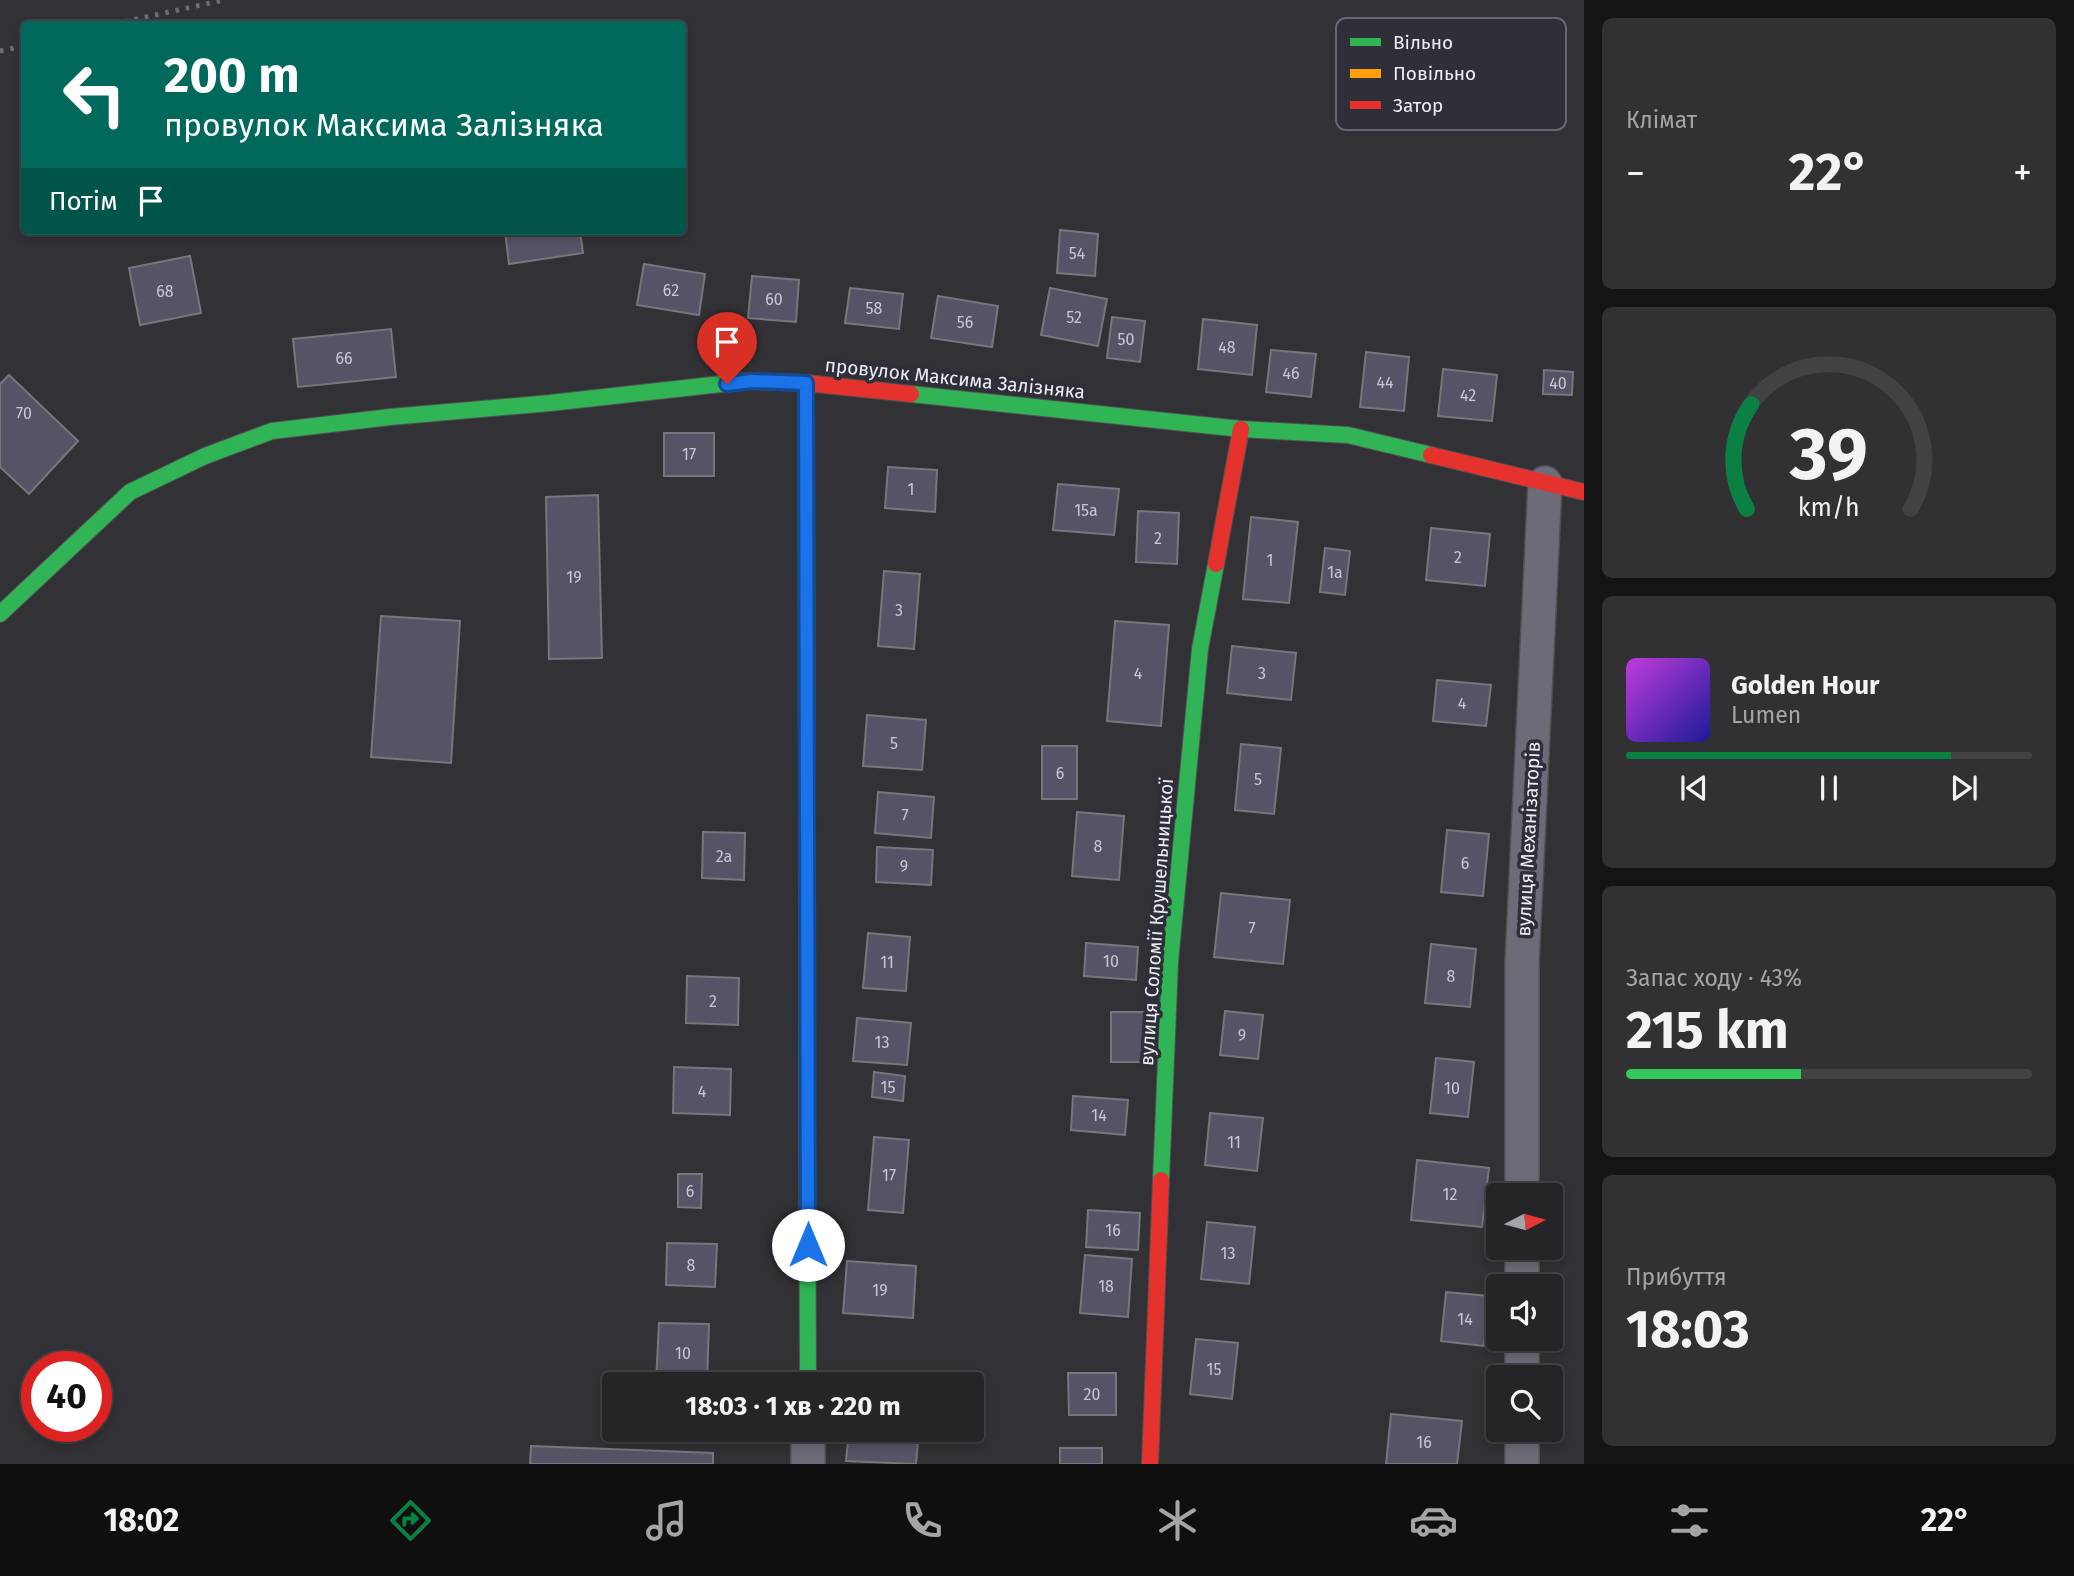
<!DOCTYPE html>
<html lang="uk">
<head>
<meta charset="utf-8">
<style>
	:root { --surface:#252528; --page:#313134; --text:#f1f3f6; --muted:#a3a5a8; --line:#424245; --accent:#0b8043 }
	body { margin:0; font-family:"Fira Sans",sans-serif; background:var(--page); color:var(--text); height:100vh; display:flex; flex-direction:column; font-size:26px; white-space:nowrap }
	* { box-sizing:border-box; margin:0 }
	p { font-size:23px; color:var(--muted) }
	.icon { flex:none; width:38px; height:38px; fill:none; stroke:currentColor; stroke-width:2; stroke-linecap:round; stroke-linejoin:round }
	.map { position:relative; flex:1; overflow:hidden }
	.panel { display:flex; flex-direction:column; gap:18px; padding:18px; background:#141416; width:490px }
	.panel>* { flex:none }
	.hud { position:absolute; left:21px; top:21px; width:665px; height:214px; border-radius:7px; box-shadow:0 4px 10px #0003,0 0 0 2px var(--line); background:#00695c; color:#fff; overflow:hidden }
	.needle { width:46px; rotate:84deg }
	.controls { position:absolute; left:1486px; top:1183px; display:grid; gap:14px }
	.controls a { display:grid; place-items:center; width:77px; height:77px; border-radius:7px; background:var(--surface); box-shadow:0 4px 10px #0003,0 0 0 2px var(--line); font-size:35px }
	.speed { position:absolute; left:21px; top:1351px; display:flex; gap:14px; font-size:35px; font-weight:700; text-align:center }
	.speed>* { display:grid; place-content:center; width:91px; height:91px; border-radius:50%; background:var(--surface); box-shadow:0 4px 10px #0003,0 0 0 2px var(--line); line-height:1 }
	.speed .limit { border:10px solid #d22; background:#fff; color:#111 }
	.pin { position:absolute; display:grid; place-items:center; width:60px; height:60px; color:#fff; margin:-72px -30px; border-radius:50% 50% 50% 0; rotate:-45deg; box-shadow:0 0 7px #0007 }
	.pin .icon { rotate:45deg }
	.me { position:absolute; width:77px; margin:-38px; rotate:0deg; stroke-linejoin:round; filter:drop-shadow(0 0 5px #0008) }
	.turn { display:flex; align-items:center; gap:24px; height:147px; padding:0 28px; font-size:32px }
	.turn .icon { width:91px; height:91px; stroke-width:2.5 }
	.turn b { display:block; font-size:49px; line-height:60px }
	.then { display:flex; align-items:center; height:66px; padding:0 28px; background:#0003; gap:14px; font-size:26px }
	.big { font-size:52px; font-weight:700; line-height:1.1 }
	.panel .tile { flex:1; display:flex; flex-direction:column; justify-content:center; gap:10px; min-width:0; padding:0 24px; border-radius:10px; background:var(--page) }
	.panel .dial { align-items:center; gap:0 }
	.dial svg { height:182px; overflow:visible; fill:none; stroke:var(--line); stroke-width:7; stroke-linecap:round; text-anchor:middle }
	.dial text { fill:var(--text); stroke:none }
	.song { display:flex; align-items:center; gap:21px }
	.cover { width:84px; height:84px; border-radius:10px; background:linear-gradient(135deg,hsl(290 70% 55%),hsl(240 70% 35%)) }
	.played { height:7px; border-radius:4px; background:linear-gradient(90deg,var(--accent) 80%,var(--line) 80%) }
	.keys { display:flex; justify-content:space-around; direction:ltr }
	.heat { display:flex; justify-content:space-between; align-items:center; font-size:38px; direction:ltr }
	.charge { height:10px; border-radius:5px; background:linear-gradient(90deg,#34c759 43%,var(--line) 0) }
	.trip { position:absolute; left:602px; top:1372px; width:382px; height:70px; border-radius:7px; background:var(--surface); box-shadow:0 4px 10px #0003,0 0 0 2px var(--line); font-weight:700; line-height:70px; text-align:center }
	.menu { display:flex; height:112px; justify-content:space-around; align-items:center; background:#0f0f10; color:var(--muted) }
	.menu .icon { width:49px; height:49px }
	.menu .on { color:var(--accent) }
	.menu b { font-size:32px; color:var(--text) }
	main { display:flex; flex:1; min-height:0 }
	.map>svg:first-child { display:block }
	.building { fill:#545466; stroke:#76767b; stroke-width:2 }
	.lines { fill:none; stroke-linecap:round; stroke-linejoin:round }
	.street-casing { stroke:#505054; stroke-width:36 }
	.fast-casing { stroke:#505054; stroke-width:18 }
	.slow-casing { stroke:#505054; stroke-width:18 }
	.jam-casing { stroke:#505054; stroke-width:18 }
	.street { stroke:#6b6c77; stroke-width:33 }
	.fast { stroke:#30b455; stroke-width:16 }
	.slow { stroke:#ff9f0a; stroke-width:16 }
	.jam { stroke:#e5322d; stroke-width:16 }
	.rail { stroke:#6d6d75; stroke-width:5; stroke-dasharray:3.5 7; stroke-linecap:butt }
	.route-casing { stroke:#114b97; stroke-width:18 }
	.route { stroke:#1a73e8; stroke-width:12 }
	.labels { text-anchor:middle; stroke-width:7; stroke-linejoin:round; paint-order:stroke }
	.number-label { font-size:16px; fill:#c7c8d1 }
	.street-label { font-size:19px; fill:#edeef5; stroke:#2e2f39 }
	.key { fill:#2e2f39; stroke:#676871; stroke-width:2 }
	.key-label { font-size:19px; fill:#edeef5 }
</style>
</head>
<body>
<main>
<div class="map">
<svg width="1584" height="1464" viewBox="0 0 1584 1464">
	<rect width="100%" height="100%" fill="#313136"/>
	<g class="building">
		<path d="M1060,230L1098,234L1095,276L1057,273Z"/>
		<path d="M505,231H580L583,253L509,264Z"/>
		<path d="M190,256L201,313L140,325L129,268Z"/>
		<path d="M644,264L705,274L699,315L637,305Z"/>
		<path d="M752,276L799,280L796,322L748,318Z"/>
		<path d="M850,288L903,294L899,329L845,323Z"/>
		<path d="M1050,288L1107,299L1098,346L1041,335Z"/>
		<path d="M938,296L998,306L992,347L931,338Z"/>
		<path d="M1112,317L1145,321L1140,362L1107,358Z"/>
		<path d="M1203,319L1257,325L1252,375L1198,369Z"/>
		<path d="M391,329L396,377L298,387L293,339Z"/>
		<path d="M1271,350L1316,354L1311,397L1266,392Z"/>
		<path d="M1366,352L1409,357L1404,411L1360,407Z"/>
		<path d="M1443,369L1497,375L1492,421L1438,416Z"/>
		<path d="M1544,370L1573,372L1572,395L1543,394Z"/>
		<path d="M9,375L78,441L29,494L0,467V384Z"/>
		<rect x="664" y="433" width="50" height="43"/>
		<path d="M888,467L937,470L935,512L885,508Z"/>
		<path d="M1058,484L1119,489L1114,535L1053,530Z"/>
		<path d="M598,495L602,658L549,659L546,497Z"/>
		<path d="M1138,511L1179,513L1177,564L1136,562Z"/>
		<path d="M1251,517L1298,522L1289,603L1243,599Z"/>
		<path d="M1431,528L1490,534L1485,586L1426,580Z"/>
		<path d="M1325,548L1350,551L1345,595L1320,592Z"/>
		<path d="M884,571L920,574L914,649L878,646Z"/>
		<path d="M381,616L460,621L451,763L371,757Z"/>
		<path d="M1115,621L1169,625L1161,726L1107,721Z"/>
		<path d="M1232,646L1296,653L1291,700L1227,693Z"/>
		<path d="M1437,680L1491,685L1486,726L1433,721Z"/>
		<path d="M867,715L926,720L922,770L863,766Z"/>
		<path d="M1241,744L1281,748L1274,814L1235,810Z"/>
		<rect x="1042" y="746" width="35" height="53"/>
		<path d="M878,792L934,797L931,838L875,833Z"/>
		<path d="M1077,812L1124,816L1119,880L1072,876Z"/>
		<path d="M1447,830L1489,834L1483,896L1441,892Z"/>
		<path d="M703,832L745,833L744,880L702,878Z"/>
		<path d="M877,847L933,850L931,885L876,882Z"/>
		<path d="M1221,893L1290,900L1283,964L1214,957Z"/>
		<path d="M868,933L910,937L906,991L863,988Z"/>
		<path d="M1086,943L1138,947L1136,980L1084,976Z"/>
		<path d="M1431,944L1476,949L1470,1007L1425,1003Z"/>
		<path d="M687,976L739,978L738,1025L686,1023Z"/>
		<path d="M1225,1011L1263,1015L1258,1059L1220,1055Z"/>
		<rect x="1111" y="1012" width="41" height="50"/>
		<path d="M857,1018L911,1023L907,1065L853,1061Z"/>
		<path d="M1436,1058L1474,1062L1468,1117L1430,1113Z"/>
		<path d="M674,1067L731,1069L730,1115L673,1113Z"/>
		<path d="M874,1072L905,1076L903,1101L872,1097Z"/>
		<path d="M1073,1096L1128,1100L1125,1135L1071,1130Z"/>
		<path d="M1210,1113L1263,1118L1257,1171L1205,1165Z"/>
		<path d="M874,1137L909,1140L903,1213L868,1210Z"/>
		<path d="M1417,1160L1489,1168L1482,1227L1411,1220Z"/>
		<path d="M678,1174H702L701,1208L678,1207Z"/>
		<path d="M1088,1210L1140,1213L1138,1250L1086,1247Z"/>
		<path d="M1207,1222L1255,1227L1249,1284L1201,1279Z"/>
		<path d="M667,1243L717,1244L715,1287L666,1285Z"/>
		<path d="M1085,1255L1132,1259L1128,1317L1080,1313Z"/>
		<path d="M847,1261L916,1266L913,1318L843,1313Z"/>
		<path d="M1446,1292L1489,1296L1484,1346L1441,1341Z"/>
		<path d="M659,1323L709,1324L707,1383L656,1382Z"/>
		<path d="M1196,1339L1238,1343L1232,1399L1190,1394Z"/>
		<path d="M1068,1373H1116V1415H1069Z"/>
		<path d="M1391,1414L1462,1421L1457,1464H1386Z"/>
		<path d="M849,1430H919L916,1464L846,1461Z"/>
		<path d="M531,1446L713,1453V1464H530Z"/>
		<rect x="1060" y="1448" width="42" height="16"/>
	</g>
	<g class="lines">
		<defs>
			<g id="street">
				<path d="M1522,1195V963L1545,483"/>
				<path d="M1522,1248V1286"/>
				<path d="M1522,1339V1377"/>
				<path d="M808,1430V1464"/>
				<path d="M1522,1430V1464"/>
			</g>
			<g id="fast">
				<path d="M806,383L807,812"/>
				<path d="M911,394L1241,429L1348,435L1431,455"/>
				<path d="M0,614L130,492L205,456L272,431L390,417L550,403L748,381"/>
				<path d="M807,1123L808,1384"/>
				<path d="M1161,1180L1170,962L1200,649L1216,564"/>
			</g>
			<path id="slow" d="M807,812V1123"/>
			<g id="jam">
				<path d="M748,381L806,383L911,394"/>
				<path d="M1431,455L1584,492"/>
				<path d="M1216,564L1241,429"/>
				<path d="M1150,1464L1161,1180"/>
			</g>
		</defs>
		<use href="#street" class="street-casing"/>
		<use href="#fast" class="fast-casing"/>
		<use href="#slow" class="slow-casing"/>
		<use href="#jam" class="jam-casing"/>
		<use href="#street" class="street"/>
		<use href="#fast" class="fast"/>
		<use href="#slow" class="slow"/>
		<use href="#jam" class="jam"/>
		<g class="rail">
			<path d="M114,24L224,0"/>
			<path d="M0,51L24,46"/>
		</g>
	</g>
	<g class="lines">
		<defs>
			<path id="route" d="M727,384L752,381L806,383L808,1245"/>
		</defs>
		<use href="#route" class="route-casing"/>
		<use href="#route" class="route"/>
	</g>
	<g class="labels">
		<g class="number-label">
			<text x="1077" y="259">54</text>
			<text x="671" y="296">62</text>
			<text x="165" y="297">68</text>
			<text x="774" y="305">60</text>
			<text x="874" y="314">58</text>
			<text x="1074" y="323">52</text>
			<text x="965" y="328">56</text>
			<text x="1126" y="345">50</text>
			<text x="1227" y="353">48</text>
			<text x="344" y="364">66</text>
			<text x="1291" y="379">46</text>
			<text x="1385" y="388">44</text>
			<text x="1558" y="389">40</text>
			<text x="1468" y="401">42</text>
			<text x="24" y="419">70</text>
			<text x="689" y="460">17</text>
			<text x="911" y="495">1</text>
			<text x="1086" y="516">15а</text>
			<text x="1158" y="544">2</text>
			<text x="1458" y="563">2</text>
			<text x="1270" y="566">1</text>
			<text x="1335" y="578">1а</text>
			<text x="574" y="583">19</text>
			<text x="899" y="616">3</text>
			<text x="1138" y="679">4</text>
			<text x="1262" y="679">3</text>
			<text x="1462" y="709">4</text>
			<text x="894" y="749">5</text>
			<text x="1060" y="779">6</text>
			<text x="1258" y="785">5</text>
			<text x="905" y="821">7</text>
			<text x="1098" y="852">8</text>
			<text x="724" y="862">2а</text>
			<text x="1465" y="869">6</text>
			<text x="904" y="872">9</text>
			<text x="1252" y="934">7</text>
			<text x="1111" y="967">10</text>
			<text x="887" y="968">11</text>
			<text x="1451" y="982">8</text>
			<text x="713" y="1007">2</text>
			<text x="1242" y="1041">9</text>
			<text x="882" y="1048">13</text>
			<text x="888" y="1093">15</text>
			<text x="1452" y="1094">10</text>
			<text x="702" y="1097">4</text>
			<text x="1099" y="1121">14</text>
			<text x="1234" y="1148">11</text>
			<text x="889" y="1181">17</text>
			<text x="690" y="1197">6</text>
			<text x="1450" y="1200">12</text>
			<text x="1113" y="1236">16</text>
			<text x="1228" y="1259">13</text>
			<text x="691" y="1271">8</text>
			<text x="1106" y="1292">18</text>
			<text x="880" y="1296">19</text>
			<text x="1465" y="1325">14</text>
			<text x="683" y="1359">10</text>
			<text x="1214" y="1375">15</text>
			<text x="1092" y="1400">20</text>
			<text x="1424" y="1448">16</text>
		</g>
		<g class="street-label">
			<text transform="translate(955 378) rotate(6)" y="7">провулок Максима Залізняка</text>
			<text transform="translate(1528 839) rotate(-87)" y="7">вулиця Механізаторів</text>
			<text transform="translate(1156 922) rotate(-86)" y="7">вулиця Соломії Крушельницької</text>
		</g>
	</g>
	<rect x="1336" y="18" width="230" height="112" rx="10" class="key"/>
	<rect x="1350" y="38" width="31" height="8" fill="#30b455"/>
	<rect x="1350" y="69" width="31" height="9" fill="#ff9f0a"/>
	<rect x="1350" y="101" width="31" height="8" fill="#e5322d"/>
	<g class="key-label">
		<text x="1393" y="49">Вільно</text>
		<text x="1393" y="80">Повільно</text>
		<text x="1393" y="112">Затор</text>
	</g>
</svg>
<div class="controls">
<a><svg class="needle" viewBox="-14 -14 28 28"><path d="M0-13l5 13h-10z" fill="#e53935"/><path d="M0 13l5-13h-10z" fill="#a3a5a8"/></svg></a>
<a><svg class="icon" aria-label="sound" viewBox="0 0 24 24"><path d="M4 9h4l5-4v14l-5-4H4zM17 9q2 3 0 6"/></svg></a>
<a><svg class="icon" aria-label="search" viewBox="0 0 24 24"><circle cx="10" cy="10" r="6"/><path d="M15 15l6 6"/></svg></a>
</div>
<div class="speed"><div class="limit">40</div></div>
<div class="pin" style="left:727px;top:384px;background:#d93025"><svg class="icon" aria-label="arrive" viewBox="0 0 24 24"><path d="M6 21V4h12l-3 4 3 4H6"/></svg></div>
<svg class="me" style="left:808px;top:1245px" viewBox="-20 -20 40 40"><circle r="19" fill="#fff"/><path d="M0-13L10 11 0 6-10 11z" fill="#1a73e8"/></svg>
<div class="trip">18:03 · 1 хв · 220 m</div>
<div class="hud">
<div class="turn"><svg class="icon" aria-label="left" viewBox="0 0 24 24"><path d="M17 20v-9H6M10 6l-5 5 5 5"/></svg><div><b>200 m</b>провулок Максима Залізняка</div></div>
<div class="then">Потім<svg class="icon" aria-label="arrive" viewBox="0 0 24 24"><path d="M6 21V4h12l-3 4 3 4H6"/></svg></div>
</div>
</div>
<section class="panel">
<div class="tile"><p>Клімат</p>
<div class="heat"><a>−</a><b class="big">22°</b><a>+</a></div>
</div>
<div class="tile dial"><svg viewBox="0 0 100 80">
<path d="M14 69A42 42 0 1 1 86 69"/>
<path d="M14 69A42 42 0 0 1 16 23" stroke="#0b8043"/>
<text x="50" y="56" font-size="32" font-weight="700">39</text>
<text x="50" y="72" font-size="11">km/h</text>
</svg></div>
<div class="tile">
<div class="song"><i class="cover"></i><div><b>Golden Hour</b><p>Lumen</p></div></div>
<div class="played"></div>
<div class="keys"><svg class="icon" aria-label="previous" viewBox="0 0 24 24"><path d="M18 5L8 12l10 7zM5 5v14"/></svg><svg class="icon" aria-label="pause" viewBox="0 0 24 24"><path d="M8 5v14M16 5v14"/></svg><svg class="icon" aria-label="next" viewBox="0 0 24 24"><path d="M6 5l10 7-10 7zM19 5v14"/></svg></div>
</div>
<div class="tile"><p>Запас ходу · 43%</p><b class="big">215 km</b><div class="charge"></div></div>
<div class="tile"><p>Прибуття</p><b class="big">18:03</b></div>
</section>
</main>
<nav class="menu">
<b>18:02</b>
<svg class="icon on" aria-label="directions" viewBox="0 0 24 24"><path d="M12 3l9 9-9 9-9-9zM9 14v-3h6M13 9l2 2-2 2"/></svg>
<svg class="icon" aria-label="music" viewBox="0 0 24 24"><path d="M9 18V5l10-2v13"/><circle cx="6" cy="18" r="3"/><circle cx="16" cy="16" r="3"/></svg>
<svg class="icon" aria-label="phone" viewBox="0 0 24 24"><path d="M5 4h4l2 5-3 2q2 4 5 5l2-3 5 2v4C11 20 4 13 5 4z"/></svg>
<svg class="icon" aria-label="climate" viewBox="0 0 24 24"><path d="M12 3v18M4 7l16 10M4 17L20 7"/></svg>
<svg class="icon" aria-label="car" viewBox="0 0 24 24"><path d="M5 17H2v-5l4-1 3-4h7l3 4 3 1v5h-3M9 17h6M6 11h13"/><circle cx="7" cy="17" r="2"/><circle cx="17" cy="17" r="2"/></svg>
<svg class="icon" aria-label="filters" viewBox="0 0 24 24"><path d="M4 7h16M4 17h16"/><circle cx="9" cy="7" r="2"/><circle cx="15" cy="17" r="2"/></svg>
<b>22°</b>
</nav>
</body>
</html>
